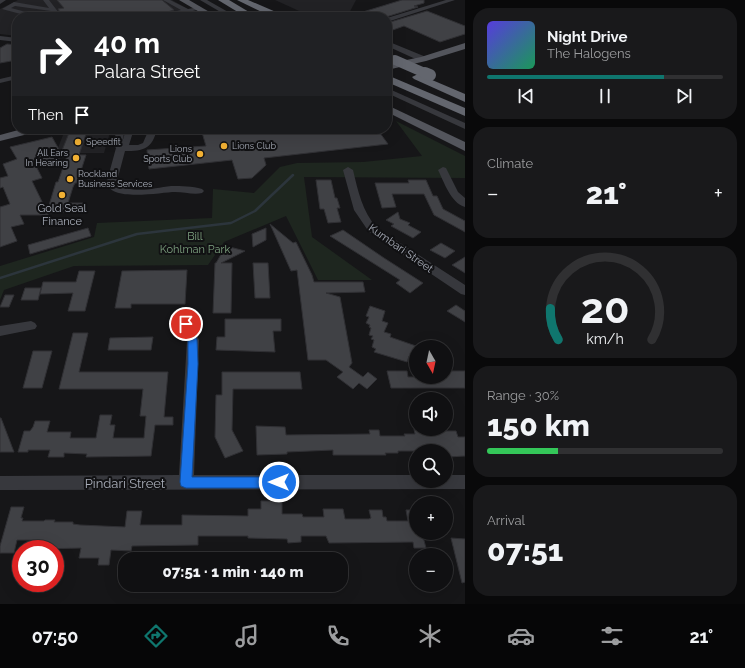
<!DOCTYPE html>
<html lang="en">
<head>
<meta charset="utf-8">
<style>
	:root { --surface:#101012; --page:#19191b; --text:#f1f3f6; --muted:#9c9d9f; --line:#303032; --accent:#0f766e }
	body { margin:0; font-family:Raleway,sans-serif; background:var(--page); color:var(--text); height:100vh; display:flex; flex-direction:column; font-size:15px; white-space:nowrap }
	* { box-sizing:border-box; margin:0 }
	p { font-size:13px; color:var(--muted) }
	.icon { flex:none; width:22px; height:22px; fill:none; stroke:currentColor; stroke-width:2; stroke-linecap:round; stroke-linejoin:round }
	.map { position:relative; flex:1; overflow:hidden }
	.details { display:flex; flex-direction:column; gap:8px; padding:8px; background:#09090a; width:280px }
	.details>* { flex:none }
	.hud { position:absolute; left:12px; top:12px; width:380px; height:122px; border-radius:16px; box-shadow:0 4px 16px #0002,0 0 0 1px var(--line); background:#202124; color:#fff; overflow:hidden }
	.needle { width:26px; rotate:171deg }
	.tools { position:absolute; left:409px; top:340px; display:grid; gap:8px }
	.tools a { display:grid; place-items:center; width:44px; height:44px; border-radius:50%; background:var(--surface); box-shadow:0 4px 16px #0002,0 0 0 1px var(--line); font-size:20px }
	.speed { position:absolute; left:12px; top:540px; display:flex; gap:8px; font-size:20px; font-weight:700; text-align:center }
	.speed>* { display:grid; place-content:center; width:52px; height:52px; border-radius:50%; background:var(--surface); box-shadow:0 4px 16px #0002,0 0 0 1px var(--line); line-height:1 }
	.speed .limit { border:6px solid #d22; background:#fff; color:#111 }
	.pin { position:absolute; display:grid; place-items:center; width:34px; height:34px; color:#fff; margin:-17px; border:2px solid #fff; border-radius:50%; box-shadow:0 1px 4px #0007 }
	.me { position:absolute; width:44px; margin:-22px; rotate:270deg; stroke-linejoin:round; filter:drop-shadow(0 0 3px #0008) }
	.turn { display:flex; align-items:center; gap:14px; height:84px; padding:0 16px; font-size:18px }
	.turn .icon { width:52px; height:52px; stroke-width:2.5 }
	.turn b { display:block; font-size:28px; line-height:34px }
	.then { display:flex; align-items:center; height:38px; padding:0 16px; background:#0003; gap:8px; font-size:15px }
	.big { font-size:30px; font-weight:800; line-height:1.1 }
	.details .card { flex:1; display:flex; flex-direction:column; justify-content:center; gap:6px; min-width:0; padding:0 14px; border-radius:16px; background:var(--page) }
	.details .dial { align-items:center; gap:0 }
	.dial svg { height:104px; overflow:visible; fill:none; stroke:var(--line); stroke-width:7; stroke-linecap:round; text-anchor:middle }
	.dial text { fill:var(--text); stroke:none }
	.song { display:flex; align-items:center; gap:12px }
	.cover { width:48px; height:48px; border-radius:6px; background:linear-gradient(135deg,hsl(250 70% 55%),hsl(150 70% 35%)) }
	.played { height:4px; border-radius:2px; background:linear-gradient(90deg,var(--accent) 75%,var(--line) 75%) }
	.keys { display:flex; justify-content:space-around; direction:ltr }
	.heat { display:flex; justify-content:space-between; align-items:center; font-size:22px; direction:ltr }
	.charge { height:6px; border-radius:3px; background:linear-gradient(90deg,#34c759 30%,var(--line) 0) }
	.trip { position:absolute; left:118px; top:552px; width:230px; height:40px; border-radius:16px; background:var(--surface); box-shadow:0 4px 16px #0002,0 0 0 1px var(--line); font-weight:800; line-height:40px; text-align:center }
	.dock { display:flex; height:64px; justify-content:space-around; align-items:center; background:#060607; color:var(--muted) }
	.dock .icon { width:28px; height:28px }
	.dock .active { color:var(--accent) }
	.dock b { font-size:18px; color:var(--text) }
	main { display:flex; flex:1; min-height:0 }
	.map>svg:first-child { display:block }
	.built { fill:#222225 }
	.green { fill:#1e261f }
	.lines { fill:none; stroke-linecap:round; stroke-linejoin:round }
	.stream { stroke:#2c353c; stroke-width:2.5 }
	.building { fill:#404145; stroke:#303034; fill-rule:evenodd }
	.minor { fill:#37383d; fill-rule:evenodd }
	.major { fill:#53555c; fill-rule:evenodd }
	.highway { fill:#63666e; fill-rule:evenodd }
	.highway-bridge-far1 { stroke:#63666e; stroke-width:10 }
	.highway-bridge { stroke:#63666e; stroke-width:12 }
	.route { fill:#1a73e8; stroke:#114b97 }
	.poi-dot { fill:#f2b134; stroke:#111113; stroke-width:1.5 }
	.labels { text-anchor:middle; stroke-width:4; stroke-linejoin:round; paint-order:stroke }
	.far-poi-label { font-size:9px; fill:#a8adb8; stroke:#111113; text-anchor:start }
	.poi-label { font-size:11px; fill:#a8adb8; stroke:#111113 }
	.park-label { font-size:11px; fill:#7fa381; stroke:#111113 }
	.street-label { font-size:11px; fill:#a8adb8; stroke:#111113 }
	.near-street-label { font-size:13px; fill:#a8adb8; stroke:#111113 }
</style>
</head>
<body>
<main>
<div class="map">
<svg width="465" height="604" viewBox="0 0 465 604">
	<rect width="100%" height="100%" fill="#161618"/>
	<g class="built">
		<path d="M18,0H172L202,17H17V36L0,34V9Z"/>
		<path d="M275,0H356L347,17H320L308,15Z"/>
		<path d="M70,129H111L104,153H56L65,130Z"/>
	</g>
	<path class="green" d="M396,121L465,156V178L304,177L312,237L372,280H318L286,216L224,242L208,265L74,266L4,290L0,300V266L94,237L97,223L212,218L213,189L254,193L280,167L297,163L363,162L422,156Z"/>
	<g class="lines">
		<path class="stream" d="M0,278L137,234L231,223L255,211L293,175"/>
	</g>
	<g class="building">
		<path d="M57,0H162L174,10L151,17H63L58,9L64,8Z"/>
		<path d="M402,0H424V3L414,6L418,7L386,17H353V15Z"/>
		<path d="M427,11L465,26V34L440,42L404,26L387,32V23Z"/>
		<path d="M7,44L17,45V60L0,63V48Z"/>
		<path d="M201,129H377L388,144L264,158L266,165L252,178L238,179L232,160L149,169L147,150L206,146Z"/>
		<path d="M76,131H87L79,155H86L77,183H75L73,187L68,203H83L81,211L48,213V215H20L24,224L11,227L17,241L0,247V207L10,204L3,187L0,188V178L8,176L3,164L17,159L10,147L52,137L61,153L69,133H75ZM67,156L58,182H56L47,212L32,181L42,178L35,164Z"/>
		<path d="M316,180H331L335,198H337L340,208H337L341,222L328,223L324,209H320Z"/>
		<path d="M408,180H426L433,196H437L443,209L465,221V232L434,215L424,194H392L396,207L382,208L375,183H409Z"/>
		<path d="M398,212L400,219L410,223L408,225L421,232L413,238L391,226L394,224L386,220Z"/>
		<path d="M270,224L293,243L296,242L312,275L314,282H363L365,292L326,293L340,297L352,363L349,367L363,377L368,372L377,379L367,389L359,383L353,389L337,377L343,372L326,360H308L297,270L291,271Z"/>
		<path d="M88,228L91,236L30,254L28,245Z"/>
		<path d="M266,228V240L253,247L252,234Z"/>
		<path d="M343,230L384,258L423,283L410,293L396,283L400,280L330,236Z"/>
		<path d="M441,243L455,251L445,258L430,250Z"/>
		<path d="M226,246L245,251L221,263H232L231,313H213L215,263H216Z"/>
		<path d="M465,257V273L452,265Z"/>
		<path d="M253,263H268L270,298H255Z"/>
		<path d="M187,270L185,304H131V308H115L122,271Z"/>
		<path d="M79,271H95L85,311H68L73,293L40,294L43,282H76Z"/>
		<path d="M25,288H41L38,300H21Z"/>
		<path d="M5,295H14L9,307H0Z"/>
		<path d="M456,305L465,311V322L447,311Z"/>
		<path d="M370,306L385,311L382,321L388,323L384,332L391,334L390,337L416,346V356H414V357L409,356L407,362L374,352L376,349L372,347L374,340L371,339L373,336L369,335L371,328L369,327L370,325L366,323L369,317L366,316Z"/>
		<path d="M225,319H281V331H273L275,352L216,350L217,337H225Z"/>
		<path d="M73,333H88L79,372H168L164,417H173V425H155L151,456L86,457L87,454L64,453V457H48L50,450H28V452H18L24,431H30L33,427L35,421H50L47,432H71L70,438H96L100,415H112L110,425H115L113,438H144L146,416H140L143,389H59Z"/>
		<path d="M153,337L151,350H108L110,338Z"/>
		<path d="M33,351H52L42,388H23Z"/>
		<path d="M387,371H407L408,377H446V371H465V388H391Z"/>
		<path d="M222,372H300L302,389H233L232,430L243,451L225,458L215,437L216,395H222Z"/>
		<path d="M0,418H1L14,452H0Z"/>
		<path d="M256,426L285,427L286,435L370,434L369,430H379L380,436H405L404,434H415L414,429H430L431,431H456L458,437H465V456L448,457L444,448H423V451H398V453H385L386,455H333V450L287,452V454L257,455Z"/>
		<path d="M261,501H282V514H302L303,517H324L323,509H343L345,519H369L371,518L369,510H382L383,517H386L387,521H408L406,510H416V533H422L426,548H414L413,542L329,543L326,536H301V542L288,543L287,539L248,538V536H198V545L132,546L131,551L111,550L109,565H98L99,558H79L81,548L38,549L40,540H17L14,553H0V546L11,507H24L21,518H23L22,521H44L45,520H55L54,522H73V524L80,525L125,527L127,511H142L140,525H182V515L248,516V509H261Z"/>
		<path d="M451,538L465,539V582L462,583Z"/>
	</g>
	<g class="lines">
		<g class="minor">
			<path d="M0,0H6L0,4Z"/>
			<path d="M43,0H49L62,17H56L51,11L15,6L11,8L37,15L35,17H27L28,16L2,9L14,2L49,8Z"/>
			<path d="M163,0H170L188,9L199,7L202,9L165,17H152L181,10Z"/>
			<path d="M200,0H207L237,17H229Z"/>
			<path d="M446,0H455L387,22V18Z"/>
			<path d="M0,36L17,38V42L0,40Z"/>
			<path d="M387,41L426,57L427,59L426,61H420L387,46Z"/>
			<path d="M17,75V79L0,83V79Z"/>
			<path d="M387,88L465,123V129L387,93Z"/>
			<path d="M117,129H125L122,143L126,129H134L129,145H138L143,143L149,129H157C152,149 144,151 125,151L117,181V183C131,195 154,188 171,186C182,186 192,186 202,189L204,191L202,193C194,195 184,192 175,192C162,192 107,203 107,181L116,148L113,144Z"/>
			<path d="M348,167L353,170C358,191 362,211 377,228L465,285V295L461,294L369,232L354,210L343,170Z"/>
			<path d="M443,167L446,168L458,192L465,198V207C451,203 444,182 438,170Z"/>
			<path d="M186,319L190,321L199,340L194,475H416V481H446V475H465V489L0,490V476L179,475L187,340L180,324L182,321Z"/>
			<path d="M31,321L35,323L37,326L35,329L0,336V326Z"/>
		</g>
		<g class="major">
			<path d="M179,0H189L218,17H208Z"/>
			<path d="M465,43V49L426,61L387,70V64L421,57Z"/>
			<path d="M387,105L465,142V151L387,112Z"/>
			<path d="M22,129H42L40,131L0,141V135Z"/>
		</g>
		<g class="highway">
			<path d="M218,0H229L254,15L252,17H246Z"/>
			<path d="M237,0H248L283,15L285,17H272Z"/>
			<path d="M418,74L465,94V102L414,79L412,77Z"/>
			<path d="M387,75L465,108V116L387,82Z"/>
		</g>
		<path class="highway-bridge-far1" d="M395,60L427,74"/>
		<path class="highway-bridge" d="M425,73L430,75"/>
	</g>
	<path class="route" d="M186,320L190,321L197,340L198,364L192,477H279L283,478L285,482L283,486L279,488H186L181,486L180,482L188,364V340L181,324Z"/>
	<g class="poi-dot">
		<circle cx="78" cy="142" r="4"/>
		<circle cx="224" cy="146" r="4"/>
		<circle cx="200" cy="154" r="4"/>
		<circle cx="76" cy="158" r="4"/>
		<circle cx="70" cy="179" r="4"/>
		<circle cx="62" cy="195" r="4"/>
	</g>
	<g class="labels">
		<g class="far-poi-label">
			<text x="86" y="145">Speedfit</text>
			<text x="232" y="149">Lions Club</text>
			<text x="192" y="152" text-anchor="end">Lions<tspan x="192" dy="10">Sports Club</tspan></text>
			<text x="68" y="156" text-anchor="end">All Ears<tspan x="68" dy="10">In Hearing</tspan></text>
			<text x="78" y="177">Rockland<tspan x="78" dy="10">Business Services</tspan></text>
		</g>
		<g class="poi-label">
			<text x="62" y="212">Gold Seal<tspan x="62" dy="13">Finance</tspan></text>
		</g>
		<g class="park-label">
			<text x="195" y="240">Bill<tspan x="195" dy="13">Kohlman Park</tspan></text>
		</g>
		<g class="street-label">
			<text transform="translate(401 248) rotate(35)" y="4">Kumbari Street</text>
		</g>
		<g class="near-street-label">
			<text x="125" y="488">Pindari Street</text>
		</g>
	</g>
</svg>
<div class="tools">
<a><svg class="needle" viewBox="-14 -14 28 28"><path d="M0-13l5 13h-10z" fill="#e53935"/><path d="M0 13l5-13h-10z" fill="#9c9d9f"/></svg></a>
<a><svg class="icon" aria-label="sound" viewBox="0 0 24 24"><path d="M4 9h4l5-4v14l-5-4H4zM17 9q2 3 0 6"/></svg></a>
<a><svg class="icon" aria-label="search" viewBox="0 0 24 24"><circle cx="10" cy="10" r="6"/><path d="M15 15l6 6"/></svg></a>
<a>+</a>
<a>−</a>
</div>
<div class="speed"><div class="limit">30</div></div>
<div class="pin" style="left:186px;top:324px;background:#d93025"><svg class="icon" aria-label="arrive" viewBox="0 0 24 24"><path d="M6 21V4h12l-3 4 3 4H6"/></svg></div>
<svg class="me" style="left:279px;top:482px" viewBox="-20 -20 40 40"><circle r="17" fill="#1a73e8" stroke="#fff" stroke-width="3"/><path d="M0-11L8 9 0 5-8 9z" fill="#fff"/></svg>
<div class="trip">07:51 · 1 min · 140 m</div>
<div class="hud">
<div class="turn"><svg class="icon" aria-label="right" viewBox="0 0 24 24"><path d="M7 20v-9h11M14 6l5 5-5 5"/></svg><div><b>40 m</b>Palara Street</div></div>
<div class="then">Then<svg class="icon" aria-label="arrive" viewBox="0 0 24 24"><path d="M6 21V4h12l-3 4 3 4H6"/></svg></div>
</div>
</div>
<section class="details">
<div class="card">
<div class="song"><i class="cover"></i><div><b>Night Drive</b><p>The Halogens</p></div></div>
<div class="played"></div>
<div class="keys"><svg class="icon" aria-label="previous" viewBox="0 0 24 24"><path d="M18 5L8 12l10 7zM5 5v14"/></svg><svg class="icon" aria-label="pause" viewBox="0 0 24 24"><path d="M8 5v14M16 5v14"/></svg><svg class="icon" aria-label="next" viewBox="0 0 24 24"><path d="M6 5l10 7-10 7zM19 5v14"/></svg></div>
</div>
<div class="card"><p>Climate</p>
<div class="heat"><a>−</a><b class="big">21°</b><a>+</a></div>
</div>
<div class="card dial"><svg viewBox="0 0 100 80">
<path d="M14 69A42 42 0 1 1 86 69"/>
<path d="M14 69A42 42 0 0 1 8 45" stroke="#0f766e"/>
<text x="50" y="56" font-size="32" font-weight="700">20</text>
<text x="50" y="72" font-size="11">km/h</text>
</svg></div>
<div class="card"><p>Range · 30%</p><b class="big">150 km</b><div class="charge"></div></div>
<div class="card"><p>Arrival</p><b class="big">07:51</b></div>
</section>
</main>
<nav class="dock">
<b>07:50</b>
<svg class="icon active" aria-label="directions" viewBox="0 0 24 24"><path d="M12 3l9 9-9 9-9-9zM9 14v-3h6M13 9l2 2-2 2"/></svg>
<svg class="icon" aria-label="music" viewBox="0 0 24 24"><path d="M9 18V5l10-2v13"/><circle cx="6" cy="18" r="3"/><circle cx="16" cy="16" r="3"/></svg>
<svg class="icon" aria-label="phone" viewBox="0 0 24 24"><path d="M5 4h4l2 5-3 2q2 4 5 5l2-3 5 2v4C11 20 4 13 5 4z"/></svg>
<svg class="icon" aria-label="climate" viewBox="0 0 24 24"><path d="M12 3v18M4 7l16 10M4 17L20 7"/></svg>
<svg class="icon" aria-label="car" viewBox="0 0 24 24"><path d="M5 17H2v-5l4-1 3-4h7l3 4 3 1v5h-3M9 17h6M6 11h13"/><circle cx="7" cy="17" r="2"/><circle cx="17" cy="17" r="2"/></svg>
<svg class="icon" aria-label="filters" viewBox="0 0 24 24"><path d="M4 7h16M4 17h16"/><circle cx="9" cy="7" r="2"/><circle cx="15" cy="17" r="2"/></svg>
<b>21°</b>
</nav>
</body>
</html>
